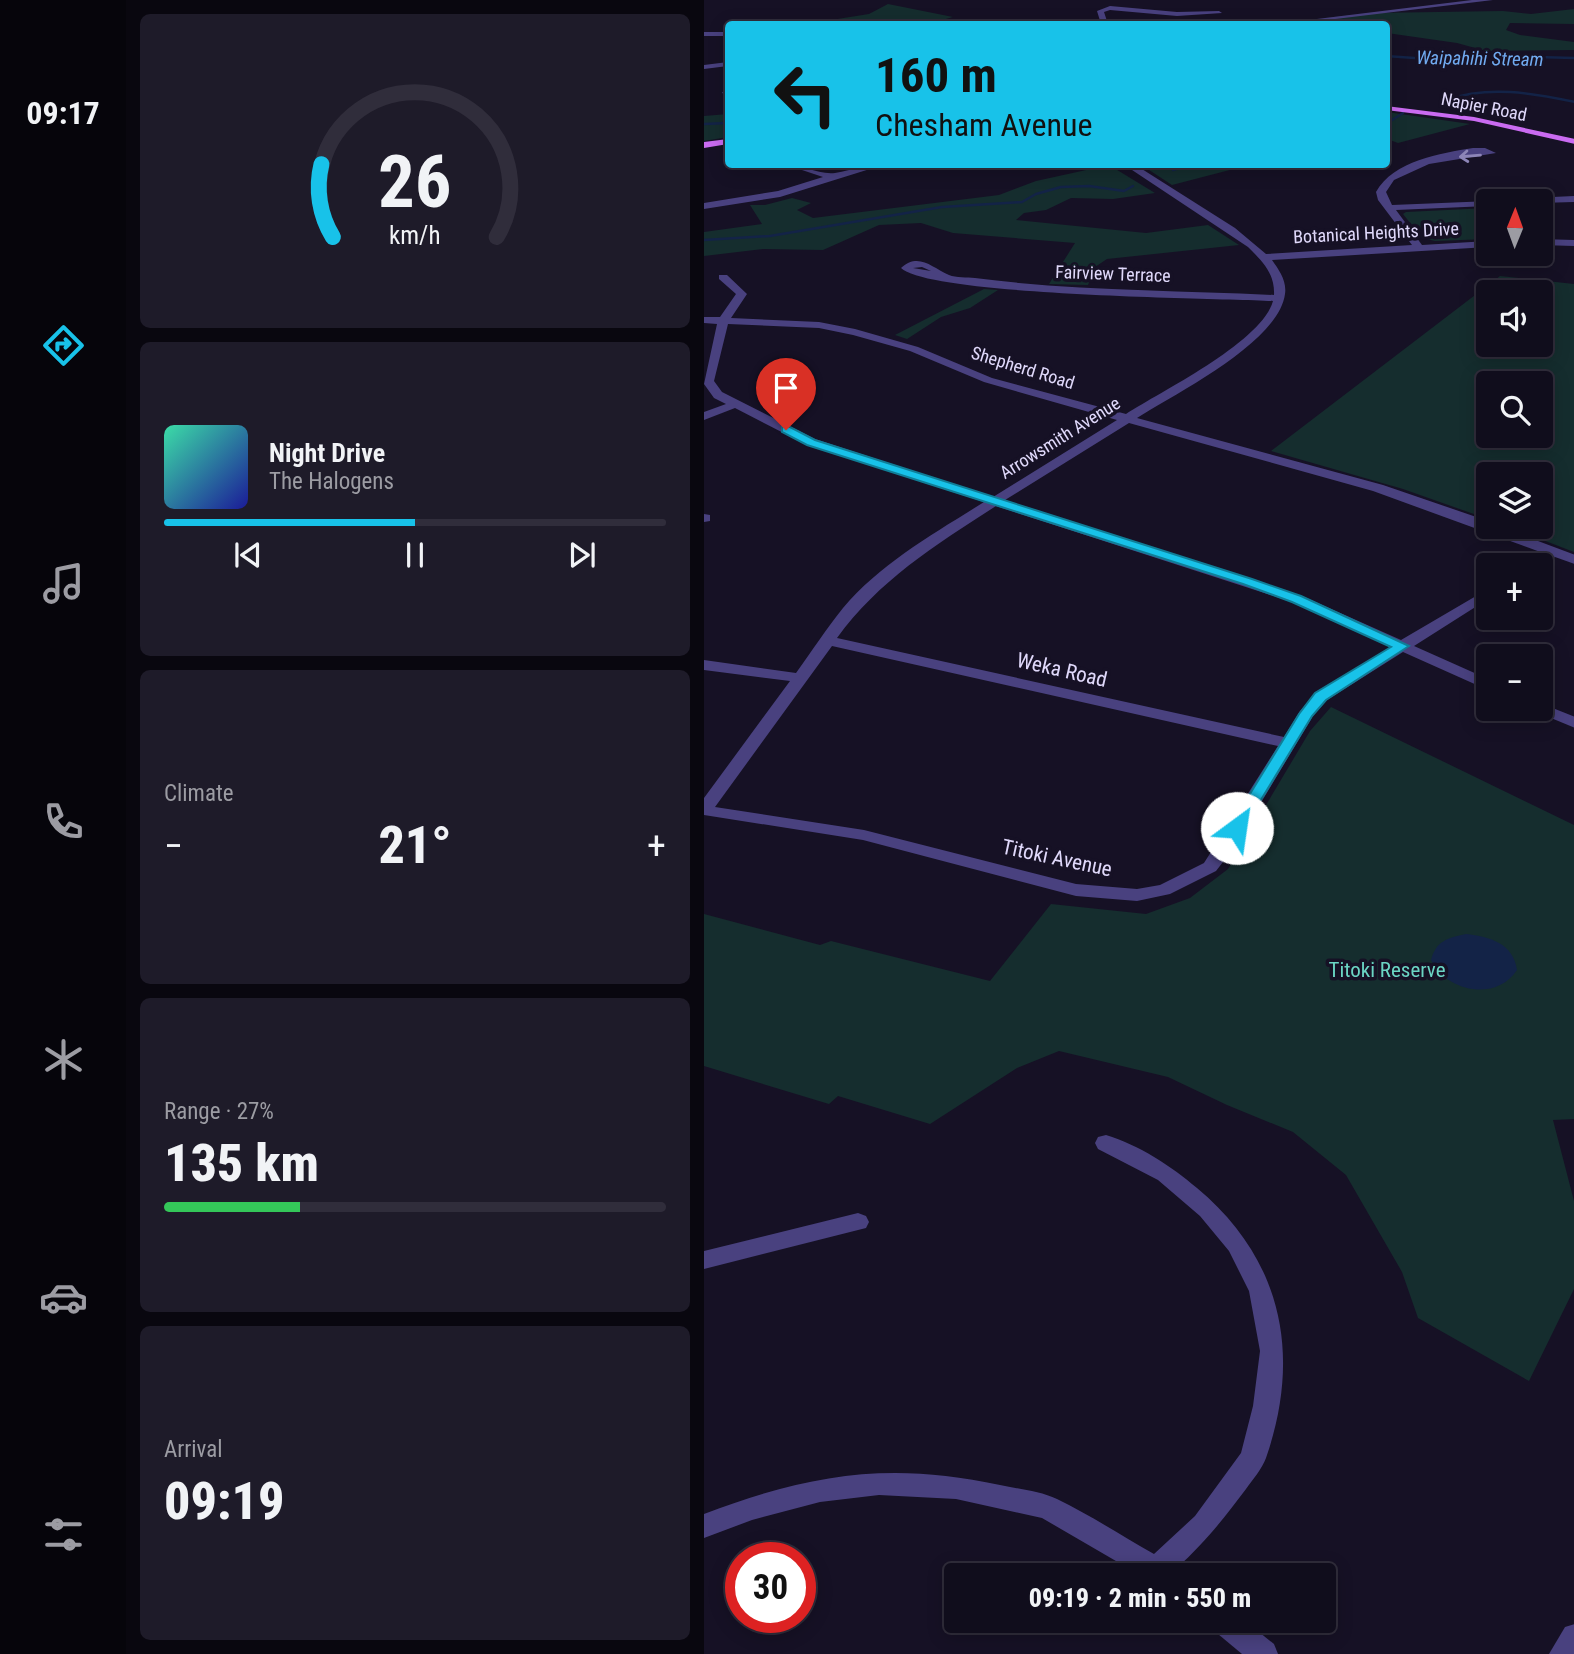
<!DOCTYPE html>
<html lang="en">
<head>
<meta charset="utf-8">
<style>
	:root { --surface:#100d1c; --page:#1e1b29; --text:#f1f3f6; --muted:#9c9ca3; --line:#302d3b; --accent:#18c2e9 }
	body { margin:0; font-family:"Roboto Condensed",sans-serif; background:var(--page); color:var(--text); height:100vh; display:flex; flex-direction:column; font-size:26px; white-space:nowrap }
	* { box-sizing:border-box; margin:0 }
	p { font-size:23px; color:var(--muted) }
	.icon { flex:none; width:38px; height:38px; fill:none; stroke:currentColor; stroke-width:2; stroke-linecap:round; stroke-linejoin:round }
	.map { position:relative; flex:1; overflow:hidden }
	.details { display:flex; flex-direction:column; gap:14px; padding:14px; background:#09070f; width:578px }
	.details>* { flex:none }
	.top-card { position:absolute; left:21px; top:21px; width:665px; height:147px; border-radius:7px; box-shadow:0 4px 18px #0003,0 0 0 2px var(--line); background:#18c2e9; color:#111; overflow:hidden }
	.needle { width:46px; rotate:1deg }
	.controls { position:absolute; left:772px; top:189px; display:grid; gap:14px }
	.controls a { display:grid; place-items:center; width:77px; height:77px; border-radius:7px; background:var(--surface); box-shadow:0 4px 18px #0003,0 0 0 2px var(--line); font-size:35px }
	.speed { position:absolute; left:21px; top:1542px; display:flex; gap:14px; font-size:35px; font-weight:700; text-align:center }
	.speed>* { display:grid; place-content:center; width:91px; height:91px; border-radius:50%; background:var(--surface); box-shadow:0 4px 18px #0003,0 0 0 2px var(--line); line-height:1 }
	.speed .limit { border:10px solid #d22; background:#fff; color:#111 }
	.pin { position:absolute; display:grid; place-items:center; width:60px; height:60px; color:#fff; margin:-72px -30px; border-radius:50% 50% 50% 0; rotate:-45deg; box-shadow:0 0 7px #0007 }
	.pin .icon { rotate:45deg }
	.me { position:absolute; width:77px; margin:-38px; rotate:31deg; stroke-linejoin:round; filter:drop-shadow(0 0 5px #0008) }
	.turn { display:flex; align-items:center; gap:24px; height:147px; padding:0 35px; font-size:32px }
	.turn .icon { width:91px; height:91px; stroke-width:2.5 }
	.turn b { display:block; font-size:49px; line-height:60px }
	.big { font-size:52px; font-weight:800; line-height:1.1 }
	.details .card { flex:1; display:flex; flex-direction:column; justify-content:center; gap:10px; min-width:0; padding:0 24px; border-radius:10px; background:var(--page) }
	.details .dial { align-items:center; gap:0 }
	.dial svg { height:182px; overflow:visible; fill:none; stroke:var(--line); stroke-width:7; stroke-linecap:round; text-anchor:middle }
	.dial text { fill:var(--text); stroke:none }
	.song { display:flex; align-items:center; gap:21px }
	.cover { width:84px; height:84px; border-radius:10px; background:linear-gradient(135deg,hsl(160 70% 55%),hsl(240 70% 35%)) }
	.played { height:7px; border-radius:4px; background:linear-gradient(90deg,var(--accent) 50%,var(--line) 50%) }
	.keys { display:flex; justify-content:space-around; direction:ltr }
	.heat { display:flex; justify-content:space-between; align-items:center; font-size:38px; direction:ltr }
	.charge { height:10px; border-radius:5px; background:linear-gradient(90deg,#34c759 27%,var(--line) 0) }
	.trip { position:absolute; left:240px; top:1563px; width:392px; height:70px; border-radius:7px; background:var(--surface); box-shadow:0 4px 18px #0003,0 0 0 2px var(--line); font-weight:800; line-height:70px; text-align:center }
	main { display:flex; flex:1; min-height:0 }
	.tabs { display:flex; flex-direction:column; width:126px; justify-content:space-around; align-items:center; background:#06050b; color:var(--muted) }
	.tabs .icon { width:49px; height:49px }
	.tabs .active { color:var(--accent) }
	.tabs b { font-size:32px; color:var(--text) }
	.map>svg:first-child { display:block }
	.green { fill:#152d2e; fill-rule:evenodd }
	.water { fill:#132347 }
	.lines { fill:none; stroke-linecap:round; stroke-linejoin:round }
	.stream { stroke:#132347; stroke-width:2.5 }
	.minor { fill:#49417f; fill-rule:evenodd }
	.major { fill:#ca6bf1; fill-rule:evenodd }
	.oneway { stroke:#8d85b7 }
	.route { fill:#18c2e9; stroke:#107e97; stroke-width:2 }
	.labels { text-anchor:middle; stroke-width:7; stroke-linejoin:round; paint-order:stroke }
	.far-street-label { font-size:18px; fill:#e0d9fb; stroke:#161125 }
	.far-water-label { font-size:19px; font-style:italic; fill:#71abf1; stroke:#161125 }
	.street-label { font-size:21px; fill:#e0d9fb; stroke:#161125 }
	.park-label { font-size:21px; fill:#6bd5c4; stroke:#161125 }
</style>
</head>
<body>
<main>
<nav class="tabs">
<b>09:17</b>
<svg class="icon active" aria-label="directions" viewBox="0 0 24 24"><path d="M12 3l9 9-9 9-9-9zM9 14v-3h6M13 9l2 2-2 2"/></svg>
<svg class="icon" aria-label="music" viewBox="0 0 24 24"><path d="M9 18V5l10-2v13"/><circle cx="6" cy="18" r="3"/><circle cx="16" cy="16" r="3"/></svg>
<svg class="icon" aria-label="phone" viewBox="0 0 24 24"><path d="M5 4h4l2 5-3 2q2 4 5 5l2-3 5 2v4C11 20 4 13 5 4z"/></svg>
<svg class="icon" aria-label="climate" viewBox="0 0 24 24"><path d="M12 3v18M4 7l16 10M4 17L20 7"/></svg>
<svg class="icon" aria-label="car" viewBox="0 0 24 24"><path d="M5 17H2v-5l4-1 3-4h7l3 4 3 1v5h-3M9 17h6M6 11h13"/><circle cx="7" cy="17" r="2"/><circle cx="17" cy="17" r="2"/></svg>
<svg class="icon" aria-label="filters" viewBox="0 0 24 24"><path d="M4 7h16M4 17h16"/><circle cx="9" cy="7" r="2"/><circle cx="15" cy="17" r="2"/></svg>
</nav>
<section class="details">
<div class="card dial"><svg viewBox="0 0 100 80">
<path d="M14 69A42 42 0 1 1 86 69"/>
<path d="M14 69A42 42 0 0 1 9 37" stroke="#18c2e9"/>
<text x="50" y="56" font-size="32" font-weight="700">26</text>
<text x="50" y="72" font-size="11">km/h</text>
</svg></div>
<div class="card">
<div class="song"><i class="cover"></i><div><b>Night Drive</b><p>The Halogens</p></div></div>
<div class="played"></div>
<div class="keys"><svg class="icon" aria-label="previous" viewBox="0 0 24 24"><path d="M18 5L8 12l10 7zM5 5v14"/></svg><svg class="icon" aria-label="pause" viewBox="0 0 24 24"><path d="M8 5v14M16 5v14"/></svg><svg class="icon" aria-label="next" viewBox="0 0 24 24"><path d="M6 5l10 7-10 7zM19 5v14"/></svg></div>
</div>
<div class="card"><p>Climate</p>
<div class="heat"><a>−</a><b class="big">21°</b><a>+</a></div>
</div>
<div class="card"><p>Range · 27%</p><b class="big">135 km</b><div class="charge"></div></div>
<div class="card"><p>Arrival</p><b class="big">09:19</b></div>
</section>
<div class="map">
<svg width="871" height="1654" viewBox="0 0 871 1654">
	<rect width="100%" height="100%" fill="#161125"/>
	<g class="green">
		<path d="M184,4L249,17L224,24H126L127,20L165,14Z"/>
		<path d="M870,9V24L806,23L802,30L816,35L870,42V50L782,51L753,43L683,33L682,24H622L621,18L668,13L799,11L827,14Z"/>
		<path d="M683,112L766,124L694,143L683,139Z"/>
		<path d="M24,114V137L0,141V116Z"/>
		<path d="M405,165L451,193L409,199L367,198L342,210L320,213L312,220L442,233L504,225L535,245L403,259L391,267L384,285L345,284L371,243L249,233L217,223L175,225L119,250L59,249L0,256V232L58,224L46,205H61L88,198L107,203L93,210L109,218L295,195L332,181Z"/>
		<path d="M442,165V164L545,165L468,185L439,166Z"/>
		<path d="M784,208V239L731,241L718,238L699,214L702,212Z"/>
		<path d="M796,276L870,284V552L805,527H836V474H784V519L699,489L567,451ZM784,292H836V345H784ZM784,383H836V436H784Z"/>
		<path d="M280,289L294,290L266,308L237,317L203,339L191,335Z"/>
		<path d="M627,707L870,825V1119L849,1120L870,1201V1289L825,1381L714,1318L698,1272L642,1175L589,1132L523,1105L464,1077L355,1051L313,1068L226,1124L134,1096L125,1104L0,1066V914L116,945L127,941L286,981L347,904L442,914L486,898L524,869L606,731Z"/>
	</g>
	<path class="water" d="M762,934C786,937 809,943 813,970C792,1002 743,992 727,960C732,941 743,938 762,934Z"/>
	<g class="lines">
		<g class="stream">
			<path d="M682,56L739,60L770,58L794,62H816L833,57L871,58"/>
			<path d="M742,100C785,85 828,93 871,102"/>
			<path d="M0,124L24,123"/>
			<path d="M682,124L699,113"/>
			<path d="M469,170L488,164"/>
			<path d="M0,240L66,236L238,207L318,202L332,194L357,187L385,186L420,191L429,186"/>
		</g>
		<g class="minor">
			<path d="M768,0H789L590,24H572Z"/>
			<path d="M406,6L473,12L515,11L518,13L473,16L406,10L400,12L404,24H397L393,11Z"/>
			<rect x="0" y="32" width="24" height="4"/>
			<path d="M24,62V66L0,69V65Z"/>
			<path d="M21,89H24V95L18,93Z"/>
			<path d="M769,148H781L792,153L725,164L690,180L682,192L688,205L787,201H784V206L692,210L718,245L784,241V247L568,260C575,270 583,281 581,294C575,342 473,393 433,418L679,485L784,521V527H797L871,555V564L851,557L836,566L821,565L839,553L669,491L425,423L301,500L598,596L697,640L784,589V599L710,646L784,679V690L699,652L623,700L609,716L529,849L512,871L466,894L433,901L372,896L159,840L0,815V798L86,681L0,670V660L92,673C108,651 122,629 139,608C177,563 231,533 280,502L103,445L31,408L0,420V412L22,404L10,398L0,384L13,324L0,323V317H16L32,294L15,279V275H23L43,294L27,318L115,322L151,329L214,347L288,378L422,414C458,391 558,342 569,301C512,298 227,296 197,268C215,252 228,268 245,275C252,278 263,277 271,278C370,291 471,290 570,295C571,273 558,261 544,247L419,164H430L531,228L562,254L708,245L674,200L672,192C689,161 737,153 769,148ZM218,267L227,271L209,268ZM24,324L115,328L149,335L206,351L280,382L413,420L289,497L111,439L18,392L10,381ZM292,506L588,602L687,647L611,694L596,711L580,737L133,638C175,580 233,544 292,506ZM128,646L574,746L500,863L456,885L433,889L372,884L160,830L11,807Z"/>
			<path d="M80,164C96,164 115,175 131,173C149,170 164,164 182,164L76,197L0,209V203L74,191L119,177Z"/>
			<path d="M871,196V202L836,203L822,201L827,198Z"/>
			<path d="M836,239L871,240V246L836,245Z"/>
			<path d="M0,514L6,515V521L0,522Z"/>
			<path d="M836,703L871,717V728L830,711L829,709H836Z"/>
			<path d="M402,1135C435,1145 467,1166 493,1188C578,1259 598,1354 562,1458C558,1469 549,1479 542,1489C518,1521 501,1542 472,1569L475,1575H436L338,1518L252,1499L175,1495L116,1502L48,1520L0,1538V1514C105,1474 185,1461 296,1485C314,1489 336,1491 353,1499C386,1515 418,1536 450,1554L491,1516L537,1453L549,1406L556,1351L545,1291L525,1251L496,1216L454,1180L394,1149L391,1143L394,1137Z"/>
			<path d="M154,1213L162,1216L165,1222L162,1228L0,1269V1251Z"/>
			<path d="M504,1620H540L570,1644L574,1654H538L508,1629Z"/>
			<path d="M871,1624V1654H845L861,1627Z"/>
		</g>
		<g class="major">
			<path d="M682,106L770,117L871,139V144L770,121L682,110Z"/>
			<path d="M24,139V144L0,148V142Z"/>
		</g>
	</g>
	<defs><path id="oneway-shaft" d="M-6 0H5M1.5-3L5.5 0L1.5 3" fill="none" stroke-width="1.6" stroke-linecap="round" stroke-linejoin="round" transform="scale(1.75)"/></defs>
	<use class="oneway" href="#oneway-shaft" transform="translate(766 156) rotate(175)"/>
	<path class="route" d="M78,427H86L111,440L548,579L597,596L705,646L622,700L608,716L538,831H527L525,828L595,714L611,693L687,647L588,602L539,584L103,445L78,432Z"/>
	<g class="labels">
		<g class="far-street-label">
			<text transform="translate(780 107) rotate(11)" y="6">Napier Road</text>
			<text transform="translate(672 233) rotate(-3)" y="6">Botanical Heights Drive</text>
			<text transform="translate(409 274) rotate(2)" y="6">Fairview Terrace</text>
			<text transform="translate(319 368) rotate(17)" y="6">Shepherd Road</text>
			<text transform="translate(356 438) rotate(-32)" y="6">Arrowsmith Avenue</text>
		</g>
		<g class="far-water-label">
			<text transform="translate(776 58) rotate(1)" y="7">Waipahihi Stream</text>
		</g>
		<g class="street-label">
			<text transform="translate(358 670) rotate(13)" y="7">Weka Road</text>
			<text transform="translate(353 858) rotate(12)" y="7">Titoki Avenue</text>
		</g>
		<g class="park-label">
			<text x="683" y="977">Titoki Reserve</text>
		</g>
	</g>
</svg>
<div class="controls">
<a><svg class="needle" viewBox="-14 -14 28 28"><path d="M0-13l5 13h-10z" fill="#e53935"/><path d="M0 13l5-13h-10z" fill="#9c9ca3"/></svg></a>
<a><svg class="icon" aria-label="sound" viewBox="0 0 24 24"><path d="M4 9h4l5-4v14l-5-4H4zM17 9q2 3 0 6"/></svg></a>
<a><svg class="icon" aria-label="search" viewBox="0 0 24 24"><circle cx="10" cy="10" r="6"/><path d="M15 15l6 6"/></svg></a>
<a><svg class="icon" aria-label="layers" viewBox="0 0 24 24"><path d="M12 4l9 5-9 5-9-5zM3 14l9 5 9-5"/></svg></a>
<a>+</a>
<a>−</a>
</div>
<div class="speed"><div class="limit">30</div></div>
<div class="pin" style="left:82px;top:430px;background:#d93025"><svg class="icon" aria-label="arrive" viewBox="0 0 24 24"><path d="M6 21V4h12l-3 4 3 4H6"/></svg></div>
<svg class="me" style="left:533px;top:828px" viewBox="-20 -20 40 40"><circle r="19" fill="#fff"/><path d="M0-13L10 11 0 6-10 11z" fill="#18c2e9"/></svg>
<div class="trip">09:19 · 2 min · 550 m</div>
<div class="top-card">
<div class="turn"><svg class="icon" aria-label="left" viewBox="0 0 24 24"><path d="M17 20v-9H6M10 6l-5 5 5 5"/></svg><div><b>160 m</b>Chesham Avenue</div></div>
</div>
</div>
</main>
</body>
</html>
